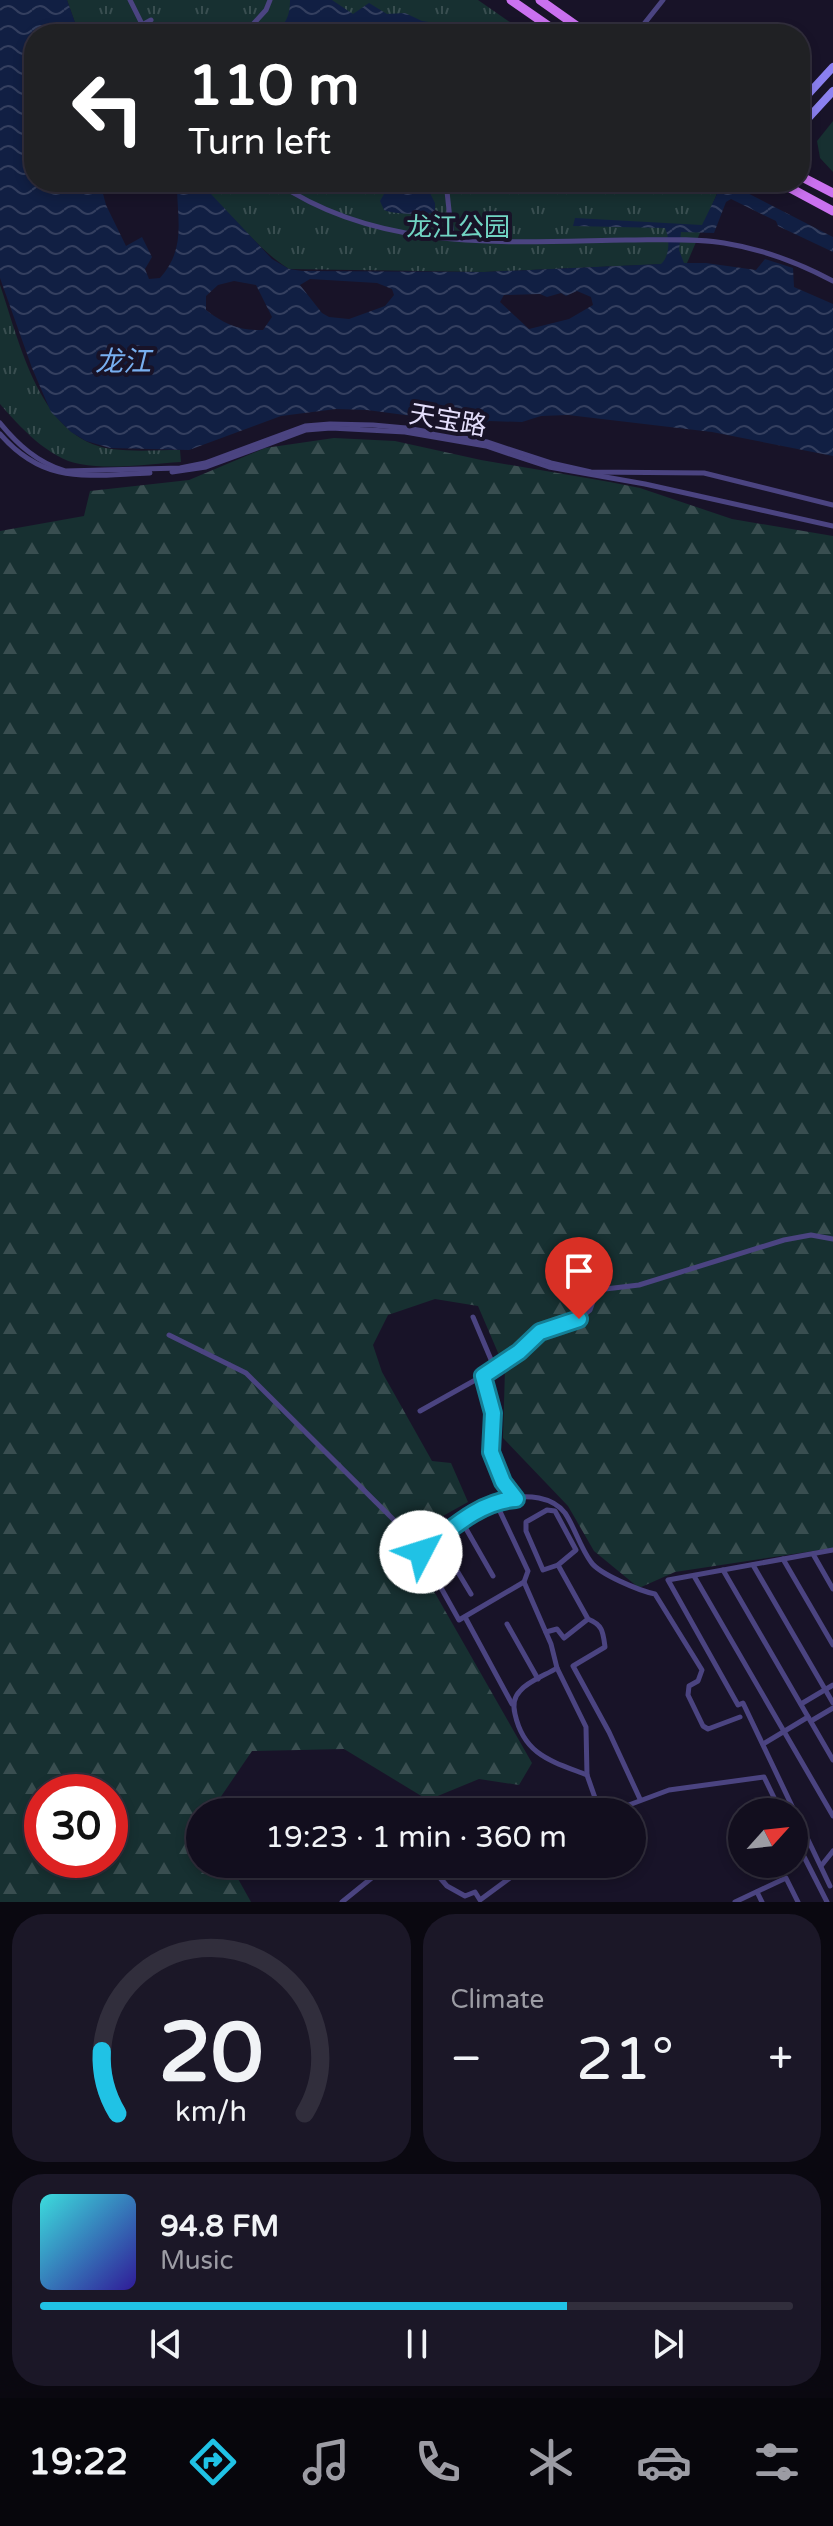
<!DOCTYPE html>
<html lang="en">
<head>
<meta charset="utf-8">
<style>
	:root { --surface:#120e1e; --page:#1b1727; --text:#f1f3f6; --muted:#9c9ca4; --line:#312e3c; --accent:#20c2e5 }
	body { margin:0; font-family:"Varela Round","Noto Sans SC",sans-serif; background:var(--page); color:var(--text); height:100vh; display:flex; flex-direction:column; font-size:30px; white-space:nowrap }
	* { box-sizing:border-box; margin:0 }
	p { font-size:26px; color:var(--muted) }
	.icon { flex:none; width:44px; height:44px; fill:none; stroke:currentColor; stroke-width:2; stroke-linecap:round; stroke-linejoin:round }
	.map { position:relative; height:1902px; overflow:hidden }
	.details { display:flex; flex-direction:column; gap:12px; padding:12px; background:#0a0810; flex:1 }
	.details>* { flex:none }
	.guide { position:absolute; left:24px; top:24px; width:786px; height:168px; border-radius:32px; box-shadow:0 4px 12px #0003,0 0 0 2px var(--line); background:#202124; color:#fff; overflow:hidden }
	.needle { width:52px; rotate:63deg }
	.tools { position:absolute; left:728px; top:1798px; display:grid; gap:16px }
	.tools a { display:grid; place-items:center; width:80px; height:80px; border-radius:50%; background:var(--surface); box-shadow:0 4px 12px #0003,0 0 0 2px var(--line); font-size:40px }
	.speed { position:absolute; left:24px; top:1774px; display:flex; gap:16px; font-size:40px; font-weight:700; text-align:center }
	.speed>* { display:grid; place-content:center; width:104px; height:104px; border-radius:50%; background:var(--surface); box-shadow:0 4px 12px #0003,0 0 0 2px var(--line); line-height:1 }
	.speed .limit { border:12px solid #d22; background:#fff; color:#111 }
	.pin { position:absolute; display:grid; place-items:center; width:68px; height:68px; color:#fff; margin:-82px -34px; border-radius:50% 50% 50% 0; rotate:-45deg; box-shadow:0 0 8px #0007 }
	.pin .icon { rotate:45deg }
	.me { position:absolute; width:88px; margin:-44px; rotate:50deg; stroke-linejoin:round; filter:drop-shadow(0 0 6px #0008) }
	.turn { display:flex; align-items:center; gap:28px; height:168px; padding:0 32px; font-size:36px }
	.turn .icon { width:104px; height:104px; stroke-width:2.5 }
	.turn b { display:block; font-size:56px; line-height:68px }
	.big { font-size:60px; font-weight:600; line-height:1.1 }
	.details .card { flex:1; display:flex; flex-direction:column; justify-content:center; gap:12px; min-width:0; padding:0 28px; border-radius:32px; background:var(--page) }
	.details .dial { align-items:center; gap:0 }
	.dial svg { height:208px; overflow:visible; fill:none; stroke:var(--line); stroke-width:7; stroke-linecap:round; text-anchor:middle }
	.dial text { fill:var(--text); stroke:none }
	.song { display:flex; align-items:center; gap:24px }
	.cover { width:96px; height:96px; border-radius:12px; background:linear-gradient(135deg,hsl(180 70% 55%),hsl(250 70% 35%)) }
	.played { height:8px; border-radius:4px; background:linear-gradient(90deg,var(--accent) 70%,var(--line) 70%) }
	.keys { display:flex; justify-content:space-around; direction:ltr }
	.heat { display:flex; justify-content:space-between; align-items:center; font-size:44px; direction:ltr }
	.details .tiles { flex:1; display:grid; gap:12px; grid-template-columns:1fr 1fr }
	.card:last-child { grid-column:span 2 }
	.trip { position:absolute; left:186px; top:1798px; width:460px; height:80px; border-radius:40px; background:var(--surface); box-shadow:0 4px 12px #0003,0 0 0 2px var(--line); font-weight:600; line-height:80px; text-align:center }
	.tabs { display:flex; height:128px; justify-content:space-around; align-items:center; background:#07060c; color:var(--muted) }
	.tabs .icon { width:56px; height:56px }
	.tabs .on { color:var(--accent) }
	.tabs b { font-size:36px; color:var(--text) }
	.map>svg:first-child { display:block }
	.grass { fill:#173031 }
	.forest { fill:url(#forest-firs); fill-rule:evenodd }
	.park { fill:url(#park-tufts) }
	.water { fill:url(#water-waves); fill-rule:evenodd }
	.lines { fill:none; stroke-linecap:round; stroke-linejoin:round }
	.street { stroke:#4b4481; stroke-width:5 }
	.secondary { stroke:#8b80f0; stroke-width:8 }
	.primary { stroke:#ca71ef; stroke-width:9 }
	.route-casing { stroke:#157e95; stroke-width:20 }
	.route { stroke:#20c2e5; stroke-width:14 }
	.labels { text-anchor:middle; stroke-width:8; stroke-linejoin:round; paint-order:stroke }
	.park-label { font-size:26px; fill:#71d4c3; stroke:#181328 }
	.street-label { font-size:26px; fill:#e4defb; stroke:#181328 }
	.water-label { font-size:28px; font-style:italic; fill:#78aff0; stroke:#181328 }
</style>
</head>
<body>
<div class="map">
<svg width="833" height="1902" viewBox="0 0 833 1902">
	<defs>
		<pattern id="forest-firs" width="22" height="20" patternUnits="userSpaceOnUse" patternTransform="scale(2)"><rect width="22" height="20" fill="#173031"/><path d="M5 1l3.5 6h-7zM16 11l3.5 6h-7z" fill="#394e50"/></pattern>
		<pattern id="park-tufts" width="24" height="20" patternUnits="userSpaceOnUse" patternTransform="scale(2)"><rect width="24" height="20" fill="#173031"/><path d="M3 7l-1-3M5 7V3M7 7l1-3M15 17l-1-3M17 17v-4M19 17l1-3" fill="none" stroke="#394e50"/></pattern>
		<pattern id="water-waves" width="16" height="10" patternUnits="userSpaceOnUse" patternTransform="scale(2)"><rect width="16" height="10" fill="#111f43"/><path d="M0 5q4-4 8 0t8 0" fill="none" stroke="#343f5f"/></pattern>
	</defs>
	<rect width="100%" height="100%" fill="#181328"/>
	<path class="grass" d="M833,121V172L820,158L817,141Z"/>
	<path class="forest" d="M334,438L395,441L481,460L610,482L640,488L732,519L833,536V1548L675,1572L639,1588L594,1551L568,1506L503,1438L505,1369L478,1306L435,1299L388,1315L373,1345L382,1372L432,1461L451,1463L468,1502L416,1531L411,1551L532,1763L519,1785L479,1779L428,1800L344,1749L252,1751L220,1798L223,1812H200V1864H235L237,1877L251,1902H0V531L84,516L90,491L189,480L265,448ZM42,1792H110V1860H42Z"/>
	<g class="park">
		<path d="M67,0H478L527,34H79Z"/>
		<path d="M194,182H722L687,263L484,272L289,269C252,246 229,207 194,182Z"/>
		<path d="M0,285C20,343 40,440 112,449C134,452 158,450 180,450L181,462C149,464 112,470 80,464C49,459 19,426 0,404Z"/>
	</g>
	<g class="water">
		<path d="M0,0H67L79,34H34V182H106L102,190L106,205L126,246L142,237L152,257L145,269L149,279L160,278C185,250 178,223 177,189L171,187L167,182H194L210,193L272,259L289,269L302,271L484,272L661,264C670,256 670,239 665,228L573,226L575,218L702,225L722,184L726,182L833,237V252L778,226L776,221L731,199L726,202L714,233L681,232L679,250L684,263H706L756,270L765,259L793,268L794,287L833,304V456L712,432L568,415L541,416L522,422L489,421L482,425L477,417L450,421L367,410L336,409L281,416L189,450L110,448L86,441L71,432L51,412L32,368L0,278ZM310,279L377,283L392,289L394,295L385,306L349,319L329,317L322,313L300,285ZM234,281L256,285L272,317L263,330C240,331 224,324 206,310V296L218,285ZM577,291L591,297L593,305L569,319L529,329L500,302L504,295L540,294L547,297L561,293L566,296Z"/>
		<path d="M290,0H332L353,14L369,3L387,14L405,13L422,21L442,24L456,34H272C286,25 290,16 290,0Z"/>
		<path d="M391,182H406L415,194L430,193L435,203V212C426,216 393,214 384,210L380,201Z"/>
	</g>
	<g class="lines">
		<g class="street">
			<path d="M130,0L147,34"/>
			<path d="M142,25L151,20"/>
			<path d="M244,34L266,10L270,0"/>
			<path d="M636,34L663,0"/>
			<path d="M276,182C380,253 506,242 626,240C658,240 692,238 724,243C762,249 799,263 833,281"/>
			<path d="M446,182L452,238"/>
			<path d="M0,423C18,445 37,462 65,471L180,468L205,463L305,426L330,424L373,425L406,428L487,442L551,463L591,472L704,473L833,505"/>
			<path d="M0,434C45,486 88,475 150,473"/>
			<path d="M172,472L206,467L306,430L331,428L405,432L486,446L549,467L645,484L833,526"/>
			<path d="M169,1335L246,1373L404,1530L419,1539L473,1507L495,1501"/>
			<path d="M495,1369L540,1332L579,1319L590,1310L597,1290L639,1285L784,1240L811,1235L833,1239"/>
			<path d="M483,1376L493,1413L491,1452L503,1482L515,1498"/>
			<path d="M420,1411L495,1369L473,1317"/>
			<path d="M496,1503L528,1571L524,1582L551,1644L557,1668L586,1727L587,1775L600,1812"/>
			<path d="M547,1510L555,1511L576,1550L558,1565L543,1570L526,1531V1522Z"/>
			<path d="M461,1520L493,1576"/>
			<path d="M438,1539L471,1594"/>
			<path d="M813,1554L833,1589"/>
			<path d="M783,1559L833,1645"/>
			<path d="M753,1565L833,1703"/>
			<path d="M723,1570L833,1760"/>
			<path d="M694,1576L833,1816"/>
			<path d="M524,1582L459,1620L421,1552C455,1526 493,1489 539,1498C549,1500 558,1504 565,1513C575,1528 580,1547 591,1562C599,1574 640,1591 655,1594L702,1670L698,1681L689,1686L688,1695L703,1726L708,1729L740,1717"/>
			<path d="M465,1617L512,1704"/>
			<path d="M588,1619C603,1625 603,1632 605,1647L573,1666L609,1732L640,1799"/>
			<path d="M507,1624L538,1679"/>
			<path d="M546,1632L557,1629L564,1638L588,1619L558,1565"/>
			<path d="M557,1668C546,1675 528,1681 520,1691C513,1698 513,1706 515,1714C524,1755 551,1761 587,1775"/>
			<path d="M801,1704L833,1685"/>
			<path d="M811,1721L833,1708"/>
			<path d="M763,1744L808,1717"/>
			<path d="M368,1803L376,1812"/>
			<path d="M610,1812L669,1790L764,1777L781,1812"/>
			<path d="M794,1837L827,1902"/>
			<path d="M428,1864L447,1886L465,1896L475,1892L480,1900L529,1864"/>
			<path d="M821,1866L833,1851"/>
			<path d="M830,1886L743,1703L738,1705L668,1580L833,1550"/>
			<path d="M757,1892L762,1902"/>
			<path d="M342,1902L389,1864"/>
			<path d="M735,1902L786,1878L798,1902"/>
		</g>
		<g class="secondary">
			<path d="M800,103L833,67"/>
			<path d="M800,127L833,91"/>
		</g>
		<g class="primary">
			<path d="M511,0L560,34"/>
			<path d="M540,0L588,34"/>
			<path d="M800,176L833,193"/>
			<path d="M779,182L833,211"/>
		</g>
	</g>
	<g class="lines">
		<defs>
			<path id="route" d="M421,1552C449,1531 479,1501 516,1499L503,1482L491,1452L493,1413L483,1376L519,1352L540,1332L579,1319"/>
		</defs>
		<use href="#route" class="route-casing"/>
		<use href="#route" class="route"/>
	</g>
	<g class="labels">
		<g class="park-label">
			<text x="458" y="236">龙江公园</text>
		</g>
		<g class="street-label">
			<text transform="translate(448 420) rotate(10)" y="9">天宝路</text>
		</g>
		<g class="water-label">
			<text x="123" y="371">龙江</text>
		</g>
	</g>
</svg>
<div class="tools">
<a><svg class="needle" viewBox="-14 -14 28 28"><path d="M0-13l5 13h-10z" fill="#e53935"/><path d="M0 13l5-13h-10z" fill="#9c9ca4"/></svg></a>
</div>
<div class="speed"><div class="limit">30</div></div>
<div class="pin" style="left:579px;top:1319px;background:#d93025"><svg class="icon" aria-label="arrive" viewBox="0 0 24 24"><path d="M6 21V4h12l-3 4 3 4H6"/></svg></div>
<svg class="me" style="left:421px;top:1552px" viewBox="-20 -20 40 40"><circle r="19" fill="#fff"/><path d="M0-13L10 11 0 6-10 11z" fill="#20c2e5"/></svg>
<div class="trip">19:23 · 1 min · 360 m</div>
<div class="guide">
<div class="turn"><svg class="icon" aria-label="left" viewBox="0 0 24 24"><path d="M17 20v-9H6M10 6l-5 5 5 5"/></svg><div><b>110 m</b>Turn left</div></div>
</div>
</div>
<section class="details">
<div class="tiles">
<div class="card dial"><svg viewBox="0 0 100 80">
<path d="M14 69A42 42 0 1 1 86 69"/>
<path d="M14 69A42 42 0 0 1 8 45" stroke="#20c2e5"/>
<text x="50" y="56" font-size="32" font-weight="700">20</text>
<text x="50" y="72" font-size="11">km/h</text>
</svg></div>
<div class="card"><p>Climate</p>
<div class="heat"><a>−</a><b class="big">21°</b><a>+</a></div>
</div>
<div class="card">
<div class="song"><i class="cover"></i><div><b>94.8 FM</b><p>Music</p></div></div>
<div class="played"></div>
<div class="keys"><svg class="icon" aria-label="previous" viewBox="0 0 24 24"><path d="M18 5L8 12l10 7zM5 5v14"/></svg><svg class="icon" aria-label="pause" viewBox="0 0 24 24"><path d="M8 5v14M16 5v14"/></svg><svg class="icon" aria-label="next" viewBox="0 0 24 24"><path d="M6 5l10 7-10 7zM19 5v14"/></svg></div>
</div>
</div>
</section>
<nav class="tabs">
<b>19:22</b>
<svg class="icon on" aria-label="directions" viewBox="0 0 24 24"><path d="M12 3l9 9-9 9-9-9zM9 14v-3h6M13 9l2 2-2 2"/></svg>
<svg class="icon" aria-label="music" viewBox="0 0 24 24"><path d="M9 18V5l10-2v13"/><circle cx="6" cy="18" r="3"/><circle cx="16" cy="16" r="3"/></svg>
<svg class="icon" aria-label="phone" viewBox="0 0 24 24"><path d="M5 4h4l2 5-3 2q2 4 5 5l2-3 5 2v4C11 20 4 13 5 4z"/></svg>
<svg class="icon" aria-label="climate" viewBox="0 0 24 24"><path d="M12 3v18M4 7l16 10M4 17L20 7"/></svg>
<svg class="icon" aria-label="car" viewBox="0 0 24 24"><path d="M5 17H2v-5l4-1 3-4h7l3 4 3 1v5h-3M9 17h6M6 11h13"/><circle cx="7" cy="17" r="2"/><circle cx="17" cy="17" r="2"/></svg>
<svg class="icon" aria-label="filters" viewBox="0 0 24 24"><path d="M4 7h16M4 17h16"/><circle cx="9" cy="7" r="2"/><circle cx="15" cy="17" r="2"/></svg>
</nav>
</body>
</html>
